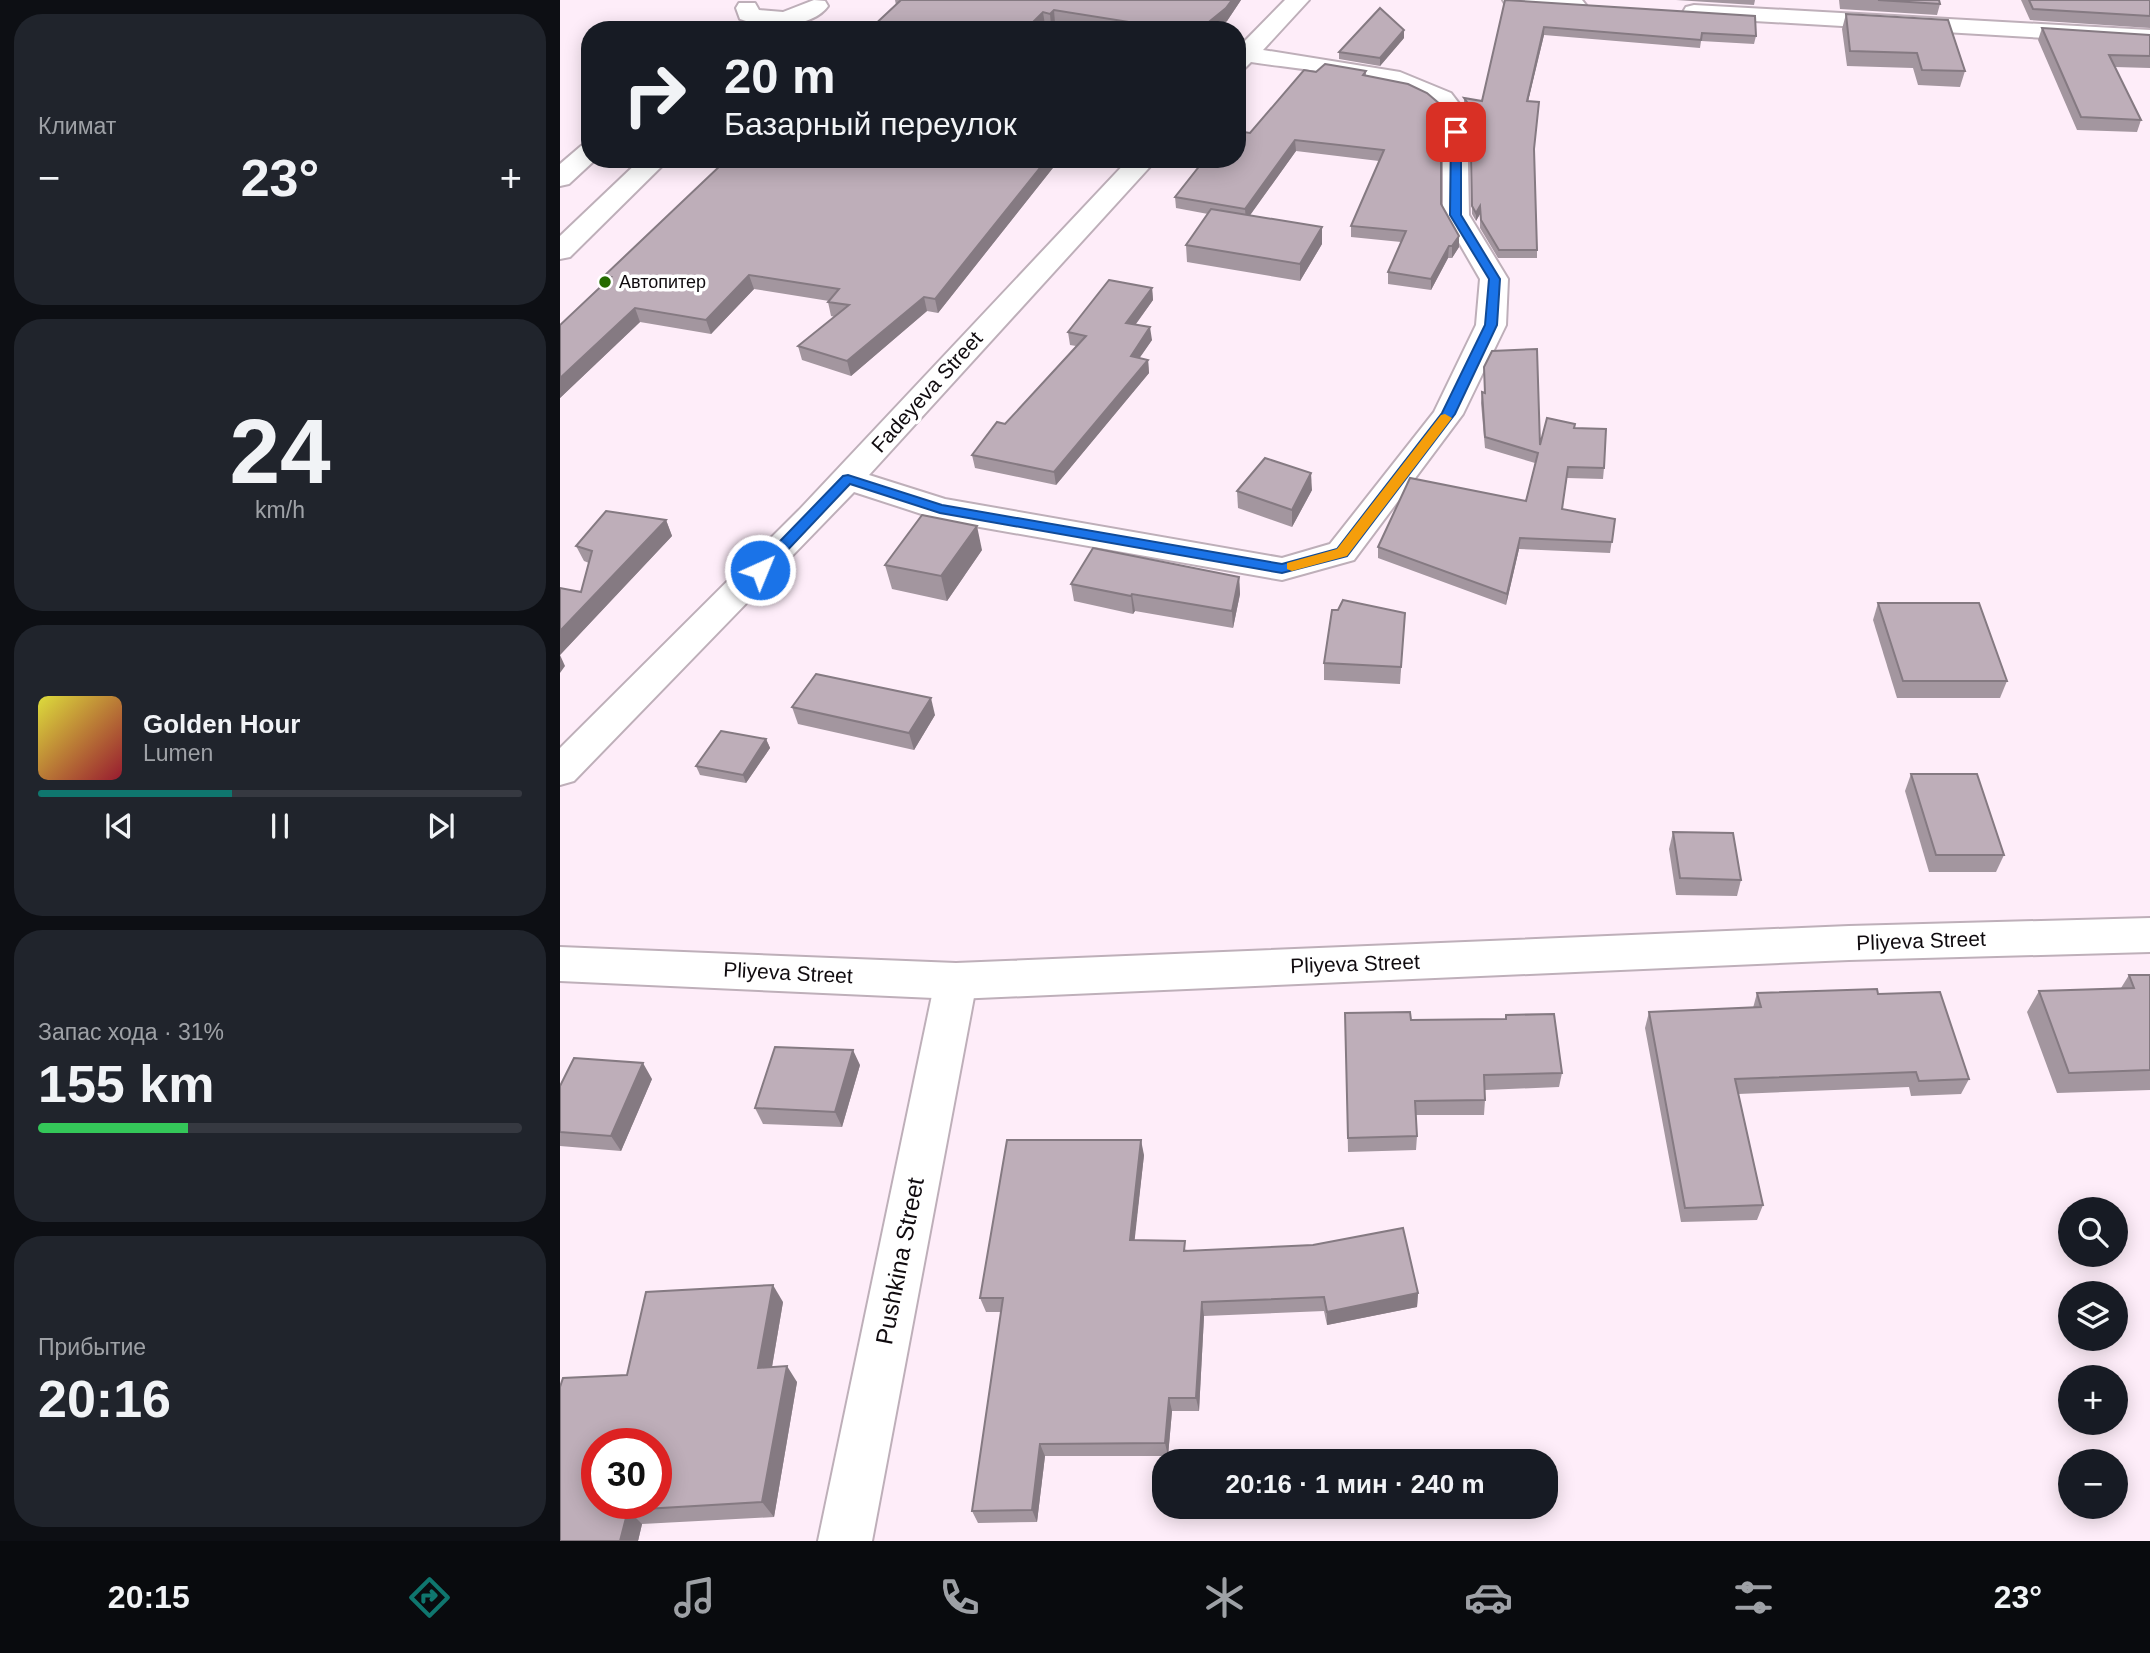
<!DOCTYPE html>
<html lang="ru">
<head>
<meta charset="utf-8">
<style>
	:root { --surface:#171b24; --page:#20242c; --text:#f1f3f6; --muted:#9ea1a6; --line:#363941; --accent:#0f766e }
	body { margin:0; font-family:Arial,sans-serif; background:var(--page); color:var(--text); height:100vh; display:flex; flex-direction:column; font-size:26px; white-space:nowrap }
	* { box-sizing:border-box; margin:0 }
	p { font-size:23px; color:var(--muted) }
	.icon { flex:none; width:38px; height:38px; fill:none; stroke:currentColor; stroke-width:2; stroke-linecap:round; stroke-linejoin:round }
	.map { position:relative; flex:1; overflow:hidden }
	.side { display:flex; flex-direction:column; gap:14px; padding:14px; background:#0d0f14; width:560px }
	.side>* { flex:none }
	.hud { position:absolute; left:21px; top:21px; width:665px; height:147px; border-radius:28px; box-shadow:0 4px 18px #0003; background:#171b24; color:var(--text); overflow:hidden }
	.buttons { position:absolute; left:1498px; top:1197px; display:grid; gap:14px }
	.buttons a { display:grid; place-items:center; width:70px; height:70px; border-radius:50%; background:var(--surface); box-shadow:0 4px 18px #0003; font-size:35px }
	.speed { position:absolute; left:21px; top:1428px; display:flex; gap:14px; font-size:35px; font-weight:700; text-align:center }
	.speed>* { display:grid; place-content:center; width:91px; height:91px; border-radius:50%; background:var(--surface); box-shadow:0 4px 18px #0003; line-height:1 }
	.speed .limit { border:10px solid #d22; background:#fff; color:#111 }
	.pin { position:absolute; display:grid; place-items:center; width:60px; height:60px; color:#fff; margin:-30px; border-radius:14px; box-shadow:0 4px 10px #0006 }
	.me { position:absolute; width:77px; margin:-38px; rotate:44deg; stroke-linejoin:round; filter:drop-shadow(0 0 5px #0008) }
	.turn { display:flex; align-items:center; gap:24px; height:147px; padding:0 28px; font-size:32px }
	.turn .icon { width:91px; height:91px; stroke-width:2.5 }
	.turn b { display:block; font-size:49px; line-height:60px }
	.big { font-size:52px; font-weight:600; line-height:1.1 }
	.side .widget { flex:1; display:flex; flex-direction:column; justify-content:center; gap:10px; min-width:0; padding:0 24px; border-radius:28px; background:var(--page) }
	.side .dial { align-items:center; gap:0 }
	.dial b { font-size:91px; line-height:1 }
	.song { display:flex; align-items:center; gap:21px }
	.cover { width:84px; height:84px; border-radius:10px; background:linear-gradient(135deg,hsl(60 70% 55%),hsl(350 70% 35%)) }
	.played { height:7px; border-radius:4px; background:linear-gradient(90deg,var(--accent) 40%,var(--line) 40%) }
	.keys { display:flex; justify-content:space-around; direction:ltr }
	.heat { display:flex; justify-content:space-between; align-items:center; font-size:38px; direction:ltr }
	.charge { height:10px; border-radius:5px; background:linear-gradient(90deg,#34c759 31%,var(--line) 0) }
	.trip { position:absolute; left:592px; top:1449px; width:406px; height:70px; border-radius:28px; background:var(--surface); box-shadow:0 4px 18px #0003; font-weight:600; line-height:70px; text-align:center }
	.dock { display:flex; height:112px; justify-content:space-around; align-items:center; background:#090b0e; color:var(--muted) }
	.dock .icon { width:49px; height:49px }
	.dock .active { color:var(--accent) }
	.dock b { font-size:32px; color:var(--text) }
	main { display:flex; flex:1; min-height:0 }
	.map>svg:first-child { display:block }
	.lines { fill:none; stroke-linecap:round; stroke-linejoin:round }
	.minor-casing { stroke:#beafb9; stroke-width:4 }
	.tertiary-casing { stroke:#beafb9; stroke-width:4 }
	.primary-casing { stroke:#beafb9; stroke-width:4 }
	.minor { fill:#fff; fill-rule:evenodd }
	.tertiary { fill:#fff; fill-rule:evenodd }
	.primary { fill:#fff; fill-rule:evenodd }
	.wall { fill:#a3969f }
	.shaded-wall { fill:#857a82 }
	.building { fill:#beaeb9; stroke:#857a82; stroke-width:2; fill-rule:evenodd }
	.route { fill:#1a73e8; stroke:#114b97; stroke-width:2 }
	.slow { fill:#f59e0b }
	.poi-dot { fill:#256a00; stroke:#fff; stroke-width:2.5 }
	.labels { text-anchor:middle; stroke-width:7; stroke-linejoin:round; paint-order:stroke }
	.far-poi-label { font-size:18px; fill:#100b0f; stroke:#fff; text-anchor:start }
	.street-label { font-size:21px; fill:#100b0f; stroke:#fff }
	.near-street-label { font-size:24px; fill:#100b0f; stroke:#fff }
</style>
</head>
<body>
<main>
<section class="side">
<div class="widget"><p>Климат</p>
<div class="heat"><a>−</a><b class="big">23°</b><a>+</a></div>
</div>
<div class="widget dial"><b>24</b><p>km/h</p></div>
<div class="widget">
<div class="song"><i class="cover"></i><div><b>Golden Hour</b><p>Lumen</p></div></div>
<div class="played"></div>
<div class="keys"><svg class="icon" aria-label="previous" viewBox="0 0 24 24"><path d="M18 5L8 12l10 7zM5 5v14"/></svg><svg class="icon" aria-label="pause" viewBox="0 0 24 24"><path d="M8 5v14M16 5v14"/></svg><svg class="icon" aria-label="next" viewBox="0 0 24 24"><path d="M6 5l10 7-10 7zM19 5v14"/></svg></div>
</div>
<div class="widget"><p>Запас хода · 31%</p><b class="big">155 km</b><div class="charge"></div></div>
<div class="widget"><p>Прибытие</p><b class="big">20:16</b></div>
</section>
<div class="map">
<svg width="1590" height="1541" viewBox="0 0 1590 1541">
	<rect width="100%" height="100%" fill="#feedf9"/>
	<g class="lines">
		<defs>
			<g id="minor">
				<path d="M725,0H749L703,50L840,72L891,93L907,114L909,215L948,279L946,325L903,414L794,560L722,580L380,520L294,492L14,781L0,785V748L239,510L569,159H597L309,475L385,499L722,558L770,544L874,412L916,325L920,279L883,215V115C852,76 740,70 691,62L685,68L677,70V49Z"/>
				<path d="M943,0H1022L1026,5L1023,10L1015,12L954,7L946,5Z"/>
				<path d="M1134,5L1590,30V44L1126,17L1123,12L1126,7Z"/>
				<path d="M396,963L411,968L417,981L312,1541H258L375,981L381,968Z"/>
			</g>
			<path id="tertiary" d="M1590,918V952L1289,960L396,999L0,981V947L396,963L1289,926Z"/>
			<g id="primary">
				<path d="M254,0L265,1L268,6C252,29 203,28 180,19L176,8L179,3H195L199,10L223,12Z"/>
				<path d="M30,143V159H36L9,184L0,186V164L21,146Z"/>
				<path d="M81,159H109L10,257L0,259V236Z"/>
			</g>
		</defs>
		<use href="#minor" class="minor-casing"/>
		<use href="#tertiary" class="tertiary-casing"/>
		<use href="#primary" class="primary-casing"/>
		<use href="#minor" class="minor"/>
		<use href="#tertiary" class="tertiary"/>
		<use href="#primary" class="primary"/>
	</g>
	<g class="wall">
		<path d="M335,0H681L667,21L656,30H538L495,23L491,26L336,5Z"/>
		<path d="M945,0L1196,36L1194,44L1141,41L1140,48L984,35L968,102L974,150L977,250V258H938L920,228V214L916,221L912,214L910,114L904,105V98L922,101Z"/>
		<path d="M1116,0H1195L1194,5Z"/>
		<path d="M1279,0H1379L1380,4L1377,15L1280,9Z"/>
		<path d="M1461,0H1590V28L1470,20Z"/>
		<path d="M1286,14L1405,71L1400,87L1358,85L1353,68L1287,66L1282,29Z"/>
		<path d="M1482,28L1590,35V68L1555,67L1581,120L1577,132L1517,130L1478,40Z"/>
		<path d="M844,38L820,66L779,59V52Z"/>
		<path d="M806,71V76L881,204L899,247L892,258H888L871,290L828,284V272L841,242L791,237V226L819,161L736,151L689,216L762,244L740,281L627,262L626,245L648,214L616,208L615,197L690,133L756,72Z"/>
		<path d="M500,159L378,313L367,311L291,376L242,360L238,346L275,317L271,316L268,302L269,301L194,289L151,334L80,322L0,398V325L46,282L44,276L158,168L156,164Z"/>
		<path d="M592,288L593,300L576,324L592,340L579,358L588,360L589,373L496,485L415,468L412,455L445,424L516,346L510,345L508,332Z"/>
		<path d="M924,367L980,445L1014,428L1044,468L1043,479L1007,478L1002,509L1055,519L1050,553L959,549L946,605L818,558V547L966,501L975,463L925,448L921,403L922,392L924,393Z"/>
		<path d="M752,490L732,527L678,508L677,491Z"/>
		<path d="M106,520L112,536L0,655V588L21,592L29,563L24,561L16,546Z"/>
		<path d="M422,550L387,601L332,589L325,565Z"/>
		<path d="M679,577L680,594L673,628L575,611L573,614L514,601L511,584Z"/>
		<path d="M1318,603L1447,681L1440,698H1337L1313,620Z"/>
		<path d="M845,613L840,684L764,680V663Z"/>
		<path d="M232,707L375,715L354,750L238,724Z"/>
		<path d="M206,739L210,748L186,783L140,775L136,766Z"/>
		<path d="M1351,774L1444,855L1436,872H1369L1345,791Z"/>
		<path d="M1113,832L1181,880L1177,896L1116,895L1109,849Z"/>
		<path d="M1569,975H1590V1090L1497,1093L1467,1012L1479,991L1561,988Z"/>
		<path d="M1197,993L1318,994L1409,1079L1401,1094L1351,1096L1349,1087L1178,1094L1203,1205L1197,1220L1121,1222L1085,1028L1089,1012L1193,1008Z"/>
		<path d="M785,1013L851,1020L945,1019L946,1015L1002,1073L999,1087L925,1090V1100L924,1115H856L857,1136L856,1150L788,1152Z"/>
		<path d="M300,1065L282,1127L203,1124L195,1108Z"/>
		<path d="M92,1079L61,1151L0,1146V1086Z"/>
		<path d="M584,1155L574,1240L858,1293L857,1307L767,1325L764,1311L644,1316L639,1411H612L608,1456H485L477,1522L418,1523L412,1511L441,1312H426L420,1298Z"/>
		<path d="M223,1302L212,1367L237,1382L214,1517L82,1524L78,1541H0L67,1375Z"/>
	</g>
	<g class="shaded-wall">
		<path d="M672,0H681L667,21L656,30H639Z"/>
		<path d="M494,10L495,23L491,26L490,14Z"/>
		<path d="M483,12L485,25L480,30H465Z"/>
		<path d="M984,27V35L966,109L967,101Z"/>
		<path d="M844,30V38L820,66V58Z"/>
		<path d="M735,140L736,151L686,221L685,209Z"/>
		<path d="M487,159H500L378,313L375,299Z"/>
		<path d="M920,206V214L916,221V213Z"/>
		<path d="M762,227V244L740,281V264Z"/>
		<path d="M899,236V247L892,258V246Z"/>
		<path d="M889,246L888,258L871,290V279Z"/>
		<path d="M189,275L194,289L151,334L146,320Z"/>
		<path d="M592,288L593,300L567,336L566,323Z"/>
		<path d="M364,297L367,311L291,376L287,361Z"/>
		<path d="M75,308L80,322L0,398V378Z"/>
		<path d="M590,327L592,340L572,369L571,356Z"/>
		<path d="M588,360L589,373L496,485L494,472Z"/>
		<path d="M751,473L752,490L732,527V510Z"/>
		<path d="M106,520L112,536L0,655V631Z"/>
		<path d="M417,526L422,550L387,601L381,576Z"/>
		<path d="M960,538L959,549L946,605L947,594Z"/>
		<path d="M679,577L680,594L673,628L672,611Z"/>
		<path d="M572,594L575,611L573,614L571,596Z"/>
		<path d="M0,655L5,666L0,673Z"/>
		<path d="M371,698L375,715L354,750L349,733Z"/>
		<path d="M206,739L210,748L186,783L183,775Z"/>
		<path d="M293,1050L300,1065L282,1127L275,1112Z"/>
		<path d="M83,1063L92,1079L61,1151L51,1136Z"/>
		<path d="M581,1140L584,1155L573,1255L570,1240Z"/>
		<path d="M213,1285L223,1302L209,1384L198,1368Z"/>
		<path d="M858,1293L857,1307L767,1325V1312Z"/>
		<path d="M642,1302L644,1316L639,1411L636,1398Z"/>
		<path d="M227,1366L237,1382L214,1517L202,1502Z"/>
		<path d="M609,1398L612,1411L608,1456L605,1443Z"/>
		<path d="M480,1444L485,1456L477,1522L472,1510Z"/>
		<path d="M68,1510L82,1524L78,1541H60Z"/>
	</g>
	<g class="building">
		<path d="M341,0H672L666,8L639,30H619L494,10L490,14L483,12L465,30H309Z"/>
		<path d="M945,0L1195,16L1196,36L1142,33L1141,40L984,27L967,101L979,102L974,149L977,250H939L921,220L920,206L916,213L912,206L910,106L904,98L922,101Z"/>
		<path d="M1318,0H1379L1380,4Z"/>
		<path d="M1469,0H1590V16L1473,9Z"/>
		<path d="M820,8L844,30L820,58L779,52Z"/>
		<path d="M1286,14L1388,20L1405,71L1362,70L1357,53L1290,51Z"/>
		<path d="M1482,28L1590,35V56L1549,55L1581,120L1521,117Z"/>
		<path d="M765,64L806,71L803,75L848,84L867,93L881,105V204L899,236L892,246H889L871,279L828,272L846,231L791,226L824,150L735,140L685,209L615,197L645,159H677V131L690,133L744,70L756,72Z"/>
		<path d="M161,159H487L375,299L364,297L287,361L238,346L289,305L268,302L279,289L189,275L146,320L75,308L0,378V325L51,277L44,276L162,164H156Z"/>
		<path d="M651,209L762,227L740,264L626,245Z"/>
		<path d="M549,280L592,288L566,323L590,327L571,356L588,360L494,472L412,455L437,422L445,424L526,336L508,332Z"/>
		<path d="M977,349L980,445L987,418L1015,424L1014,428L1046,429L1044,468L1008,467L1002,509L1055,519L1052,542L960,538L947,594L818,547L850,478L966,501L978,453L925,437L922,392L925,393L924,367L932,351Z"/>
		<path d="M705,458L751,473L732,510L677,491Z"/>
		<path d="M46,511L106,520L0,631V588L21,592L32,551L16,546Z"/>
		<path d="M362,515L417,526L381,576L325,565Z"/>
		<path d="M533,548L679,577L672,611L572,594L571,596L511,584Z"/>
		<path d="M783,600L845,613L841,667L764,663L772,610H778Z"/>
		<path d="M1318,603H1419L1447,681H1343Z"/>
		<path d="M256,674L371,698L349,733L232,707Z"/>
		<path d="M161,731L206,739L183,775L136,766Z"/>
		<path d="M1351,774H1417L1444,855H1376Z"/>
		<path d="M1113,832L1173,833L1181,880L1120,878Z"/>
		<path d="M1569,975H1590V1070L1509,1073L1479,991L1574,988Z"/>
		<path d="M1317,989L1318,994L1380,992L1409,1079L1359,1081L1356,1072L1175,1079L1203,1205L1125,1208L1089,1012L1201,1007L1197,993Z"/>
		<path d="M850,1012L851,1020L946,1019V1015L994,1014L1002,1073L924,1075L925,1100L855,1101L857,1136L788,1138L785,1013Z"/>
		<path d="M215,1047L293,1050L275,1112L195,1108Z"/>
		<path d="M14,1058L83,1063L51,1136L0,1132V1086Z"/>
		<path d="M447,1140H581L570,1240L625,1241L624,1251L753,1245L843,1228L858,1293L767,1312L764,1297L642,1302L636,1398H609L605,1443L480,1444L472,1510L412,1511L443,1298H420Z"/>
		<path d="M213,1285L198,1368L227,1366L202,1502L68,1510L60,1541H0V1387L3,1378L67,1375L86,1292ZM37,1444H96V1503H37Z"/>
	</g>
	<path class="route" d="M896,129L901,132V215L940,279L937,325L895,414L787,556L722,573L380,513L290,484L205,574H195V567L283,476L288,475L382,505L722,564L777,549L882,413L925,325L929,279L890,215L891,132Z"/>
	<path class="slow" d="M885,414L892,418L787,556L732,571L727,569V563L777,549L881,415Z"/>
	<circle class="poi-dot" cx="45" cy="282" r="7"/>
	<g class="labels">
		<g class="far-poi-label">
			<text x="59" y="288">Автопитер</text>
		</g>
		<g class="street-label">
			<text transform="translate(367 392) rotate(-48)" y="7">Fadeyeva Street</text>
			<text transform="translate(1361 941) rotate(-2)" y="7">Pliyeva Street</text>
			<text transform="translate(795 964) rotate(-2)" y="7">Pliyeva Street</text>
			<text transform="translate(228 973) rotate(3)" y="7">Pliyeva Street</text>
		</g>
		<g class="near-street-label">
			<text transform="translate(340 1261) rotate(-79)" y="8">Pushkina Street</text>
		</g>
	</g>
</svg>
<div class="buttons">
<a><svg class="icon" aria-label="search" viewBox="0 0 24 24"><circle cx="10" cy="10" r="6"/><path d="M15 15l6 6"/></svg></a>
<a><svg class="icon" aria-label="layers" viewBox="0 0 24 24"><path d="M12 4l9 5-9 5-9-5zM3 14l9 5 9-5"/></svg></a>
<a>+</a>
<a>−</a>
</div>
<div class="speed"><div class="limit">30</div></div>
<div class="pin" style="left:896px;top:132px;background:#d93025"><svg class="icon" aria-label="arrive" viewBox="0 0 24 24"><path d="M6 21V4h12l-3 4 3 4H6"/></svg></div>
<svg class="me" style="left:200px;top:570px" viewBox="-20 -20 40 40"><circle r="17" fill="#1a73e8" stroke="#fff" stroke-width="3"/><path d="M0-11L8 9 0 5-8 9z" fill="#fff"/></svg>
<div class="trip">20:16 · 1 мин · 240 m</div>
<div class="hud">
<div class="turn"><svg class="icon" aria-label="right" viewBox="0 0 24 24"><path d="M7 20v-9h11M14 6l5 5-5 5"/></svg><div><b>20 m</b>Базарный переулок</div></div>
</div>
</div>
</main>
<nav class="dock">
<b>20:15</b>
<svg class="icon active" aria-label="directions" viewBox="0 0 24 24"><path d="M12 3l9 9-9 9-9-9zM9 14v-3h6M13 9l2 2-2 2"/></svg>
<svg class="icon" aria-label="music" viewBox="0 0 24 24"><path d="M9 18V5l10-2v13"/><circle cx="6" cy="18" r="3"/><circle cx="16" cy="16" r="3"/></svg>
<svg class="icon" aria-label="phone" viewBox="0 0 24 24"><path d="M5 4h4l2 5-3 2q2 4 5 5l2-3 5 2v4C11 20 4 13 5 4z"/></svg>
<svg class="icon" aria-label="climate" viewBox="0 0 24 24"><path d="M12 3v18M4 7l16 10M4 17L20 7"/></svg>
<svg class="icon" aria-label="car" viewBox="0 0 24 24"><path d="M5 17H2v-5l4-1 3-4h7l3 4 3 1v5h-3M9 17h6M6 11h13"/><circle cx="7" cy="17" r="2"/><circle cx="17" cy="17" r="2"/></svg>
<svg class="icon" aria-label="filters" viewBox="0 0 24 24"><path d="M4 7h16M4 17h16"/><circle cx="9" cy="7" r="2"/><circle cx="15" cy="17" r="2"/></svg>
<b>23°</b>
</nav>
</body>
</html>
